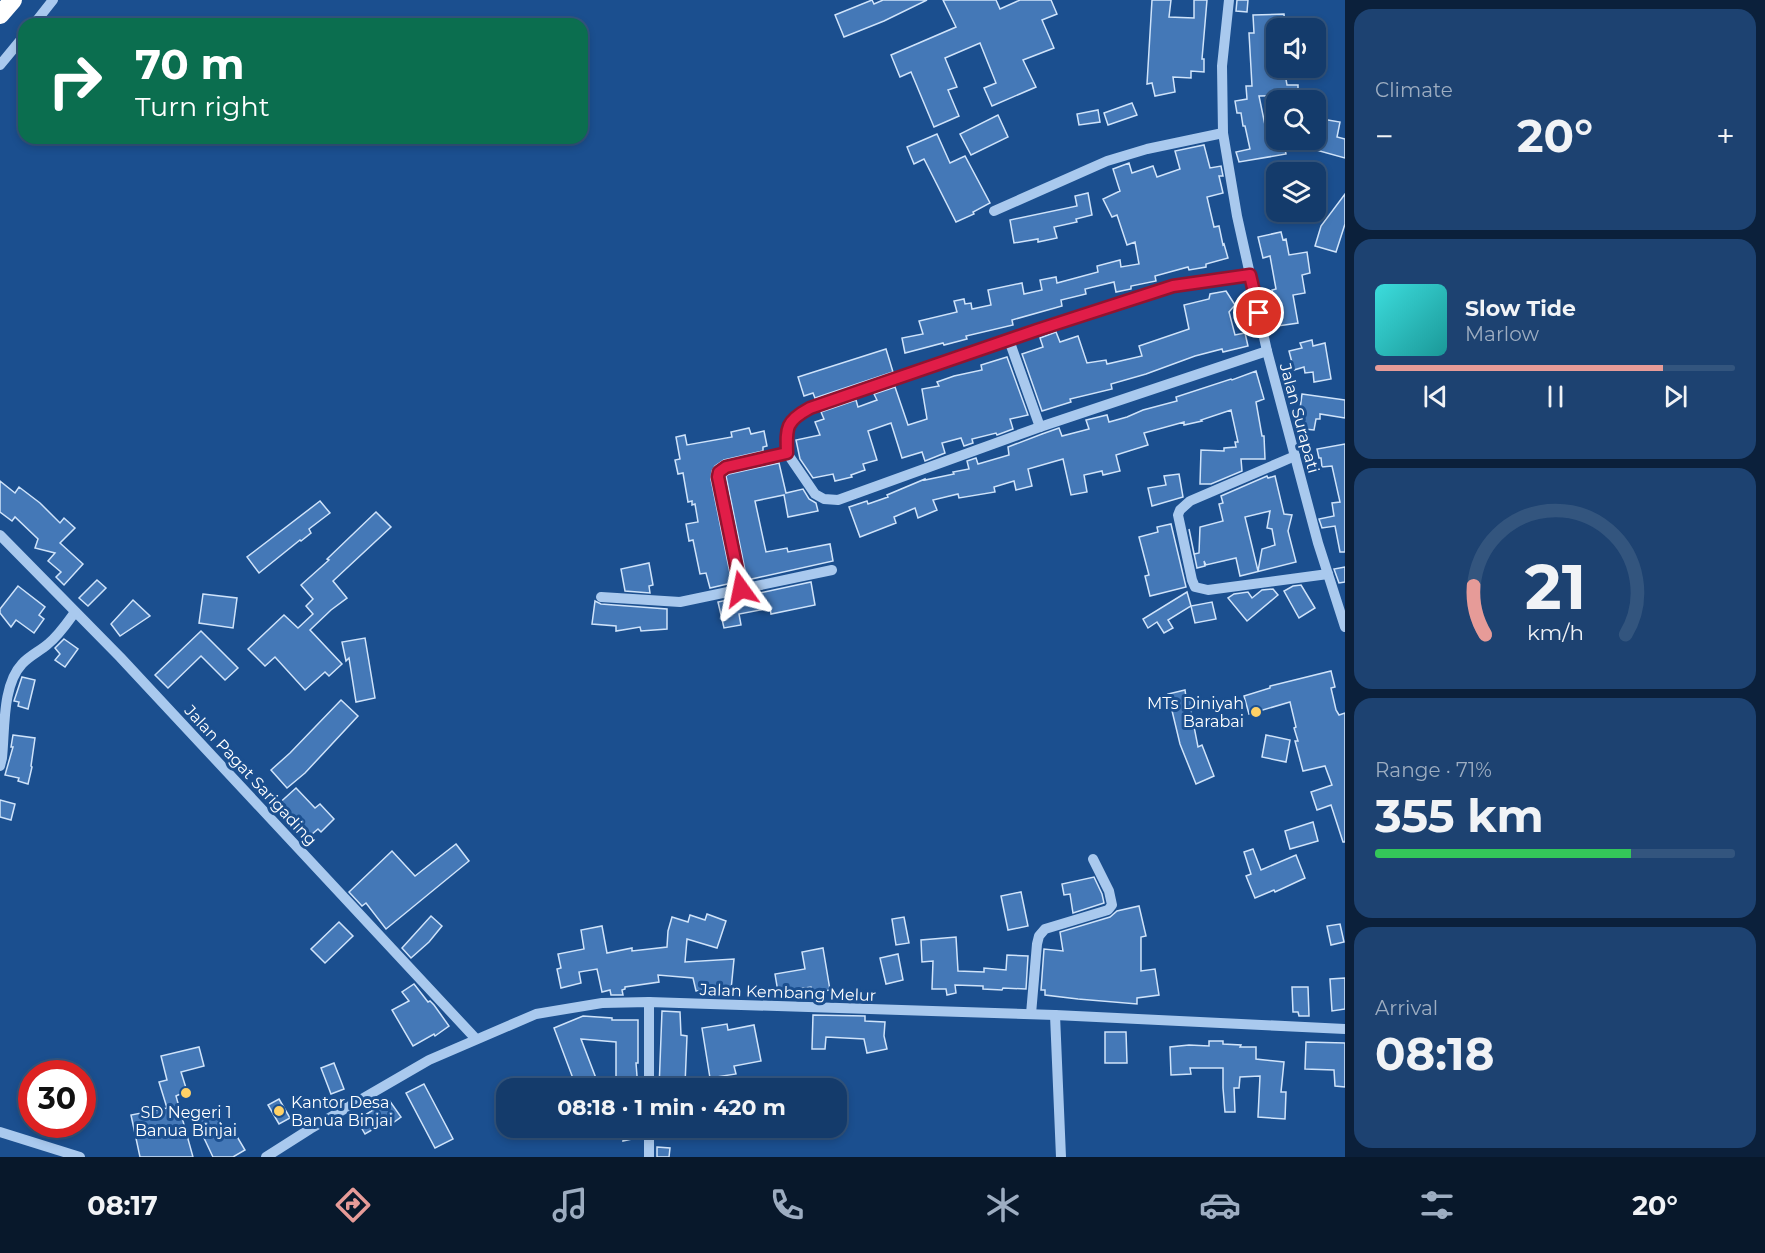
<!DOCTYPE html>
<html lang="en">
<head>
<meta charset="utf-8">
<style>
	:root { --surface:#143b6b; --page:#1d4271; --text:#f1f3f6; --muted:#9dadc1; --line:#33557e; --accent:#e69b98 }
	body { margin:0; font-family:Montserrat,sans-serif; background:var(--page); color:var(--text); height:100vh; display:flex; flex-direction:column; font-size:22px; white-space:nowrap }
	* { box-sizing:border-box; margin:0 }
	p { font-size:20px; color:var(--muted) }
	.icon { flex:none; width:33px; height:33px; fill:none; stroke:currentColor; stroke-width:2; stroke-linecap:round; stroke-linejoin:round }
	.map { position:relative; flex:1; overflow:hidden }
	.sheet { display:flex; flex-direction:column; gap:9px; padding:9px; background:#0b203b; width:420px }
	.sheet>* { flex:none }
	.hud { position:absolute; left:18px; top:18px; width:570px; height:126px; border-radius:18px; box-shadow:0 3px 9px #0003,0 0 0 2px var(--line); background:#0b6e4f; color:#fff; overflow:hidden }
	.controls { position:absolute; left:1266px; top:18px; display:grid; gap:12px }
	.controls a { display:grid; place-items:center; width:60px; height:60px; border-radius:12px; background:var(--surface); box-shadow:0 3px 9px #0003,0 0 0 2px var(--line); font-size:30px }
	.speed { position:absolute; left:18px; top:1060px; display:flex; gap:12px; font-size:30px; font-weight:700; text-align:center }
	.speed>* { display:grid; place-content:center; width:78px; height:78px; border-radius:50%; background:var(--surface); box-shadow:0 3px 9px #0003,0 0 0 2px var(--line); line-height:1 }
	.speed .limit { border:9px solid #d22; background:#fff; color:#111 }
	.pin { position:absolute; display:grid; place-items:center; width:51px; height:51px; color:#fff; margin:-26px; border:3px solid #fff; border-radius:50%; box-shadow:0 2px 6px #0007 }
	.me { position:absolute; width:66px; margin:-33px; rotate:348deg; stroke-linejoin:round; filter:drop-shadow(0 0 4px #0008) }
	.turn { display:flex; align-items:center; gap:21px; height:126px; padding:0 18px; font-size:27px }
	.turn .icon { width:78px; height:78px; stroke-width:2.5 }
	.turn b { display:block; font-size:42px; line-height:51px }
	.big { font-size:45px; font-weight:700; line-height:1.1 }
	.sheet .card { flex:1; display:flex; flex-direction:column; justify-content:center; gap:9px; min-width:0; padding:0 21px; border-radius:18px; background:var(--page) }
	.sheet .dial { align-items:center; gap:0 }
	.dial svg { height:156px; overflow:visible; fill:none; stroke:var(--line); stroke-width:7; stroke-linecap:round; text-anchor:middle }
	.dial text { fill:var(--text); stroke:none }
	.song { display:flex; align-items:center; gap:18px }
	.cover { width:72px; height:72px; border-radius:9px; background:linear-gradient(135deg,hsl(180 70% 55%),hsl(180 70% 35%)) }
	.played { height:6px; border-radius:3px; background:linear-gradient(90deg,var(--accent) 80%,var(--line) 80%) }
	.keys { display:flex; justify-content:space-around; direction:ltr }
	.heat { display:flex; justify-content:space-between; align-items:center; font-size:33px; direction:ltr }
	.charge { height:9px; border-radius:4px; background:linear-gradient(90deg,#34c759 71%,var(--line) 0) }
	.trip { position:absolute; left:496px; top:1078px; width:351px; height:60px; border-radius:18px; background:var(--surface); box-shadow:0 3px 9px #0003,0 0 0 2px var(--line); font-weight:700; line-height:60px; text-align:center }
	.tab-bar { display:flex; height:96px; justify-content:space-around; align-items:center; background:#08182b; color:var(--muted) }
	.tab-bar .icon { width:42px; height:42px }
	.tab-bar .current { color:var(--accent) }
	.tab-bar b { font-size:27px; color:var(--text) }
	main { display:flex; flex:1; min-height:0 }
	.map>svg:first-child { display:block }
	.building { fill:#4478b7; stroke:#cfe3fa; stroke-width:1.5; fill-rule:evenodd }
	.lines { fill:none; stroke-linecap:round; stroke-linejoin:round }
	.minor { stroke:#a9c9ee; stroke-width:10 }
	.highway { stroke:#fff; stroke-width:18 }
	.route-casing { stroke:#92132f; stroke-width:15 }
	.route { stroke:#e11d48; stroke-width:10 }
	.poi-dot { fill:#ffd166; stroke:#1b4f8f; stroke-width:2 }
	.labels { text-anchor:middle; stroke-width:6; stroke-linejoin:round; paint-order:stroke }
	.street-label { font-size:16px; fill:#fff; stroke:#1b4f8f }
	.poi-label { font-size:16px; fill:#fff; stroke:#1b4f8f; text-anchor:end }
</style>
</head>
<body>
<main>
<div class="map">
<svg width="1345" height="1157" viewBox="0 0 1345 1157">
	<rect width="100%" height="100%" fill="#1b4f8f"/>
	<g class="building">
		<path d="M872,0L874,4L883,0H927L884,21L844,37L835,15Z"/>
		<path d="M943,0H996L1000,9L1020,0H1051L1057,14L1042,20L1054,48L1023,60L1036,87L992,106L984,88L996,83L980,43L945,58L957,87L948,90L959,116L934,127L911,72L900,77L891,55L956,27Z"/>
		<path d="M1152,0H1171L1169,17L1194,18V0H1207L1202,59H1204V72L1191,71V78L1173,77L1175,92L1155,96L1152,83L1147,84Z"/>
		<path d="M1237,0H1248L1247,12L1236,11Z"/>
		<path d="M1284,14L1285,27H1276V48H1273L1276,68H1284L1287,85H1298V95L1259,96L1265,125L1268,124L1269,129H1272L1274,140H1283L1286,154L1239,162L1236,152L1250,149L1245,126H1243L1241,113H1237L1235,101L1247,99L1246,86H1252L1249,33H1254L1253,15Z"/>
		<path d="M1132,103L1137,115L1108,125L1104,113Z"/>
		<path d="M1098,110L1100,122L1079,125L1077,114Z"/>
		<path d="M998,115L1008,137L971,155L960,134Z"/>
		<path d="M1322,119L1340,122L1337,137L1345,139V158L1316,150Z"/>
		<path d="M937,134L950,163L965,156L990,203L973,212L974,214L956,222L924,159L914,164L907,147Z"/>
		<path d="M1204,145L1210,168L1221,166L1223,176H1219L1223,193L1207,197L1214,227L1219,226L1223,245L1224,244L1228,258L1206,264V267L1189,270L1188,267L1155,276L1156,281L1131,286V289L1116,292L1114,282L1085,289L1086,294L1061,300L1062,306L1012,320L1013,325L966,336L967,339L944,345L943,343L905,353L902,338L923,334L919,321L957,312L954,301L964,299L965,304L971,303L972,309L991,305L988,290L1022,283L1024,294L1042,290L1040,280L1056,277L1057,283L1098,272L1097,266L1120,260L1121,267L1139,264L1135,242L1127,245L1117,215L1112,217L1103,199L1120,191L1113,169L1129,163L1132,173L1153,166L1157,177L1180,169L1175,151Z"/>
		<path d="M1088,193L1092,215L1076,219L1077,222L1054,227L1057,238L1038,242V239L1014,243L1010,220L1077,206L1075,196Z"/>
		<path d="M1345,194V224L1336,252L1315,246L1321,226Z"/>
		<path d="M1281,232L1283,240L1286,239L1289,255L1307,252L1310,273L1302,275L1305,293L1293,295L1298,323L1278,326L1272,290L1276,289L1270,256L1263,258L1258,237Z"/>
		<path d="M1226,291L1235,305L1229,312L1235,335L1245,333L1248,346L1223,352L1222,349L1195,356L1146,374L1111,384L1112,389L1070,399L1071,402L1042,411L1022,354L1043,347L1040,338L1056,332L1060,342L1078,336L1087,363L1106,360L1107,364L1142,356L1139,346L1189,329L1184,305L1209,299L1210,294Z"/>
		<path d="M1312,340L1313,346L1325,343L1331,379L1314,382L1313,372L1305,373L1304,367L1294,370L1289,351L1302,348L1300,343Z"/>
		<path d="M886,349L893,372L815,398L813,393L804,396L798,377Z"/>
		<path d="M1007,357L1028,415L1010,419L1013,429L997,435L996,433L972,439L973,443L964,446L961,438L942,443L945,453L925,461L922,452L902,458L891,423L868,431L877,460L863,464L865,470L851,475L852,477L835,481L833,474L813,478L800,459L796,440L820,435L815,422L824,419L821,412L856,400L858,407L877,400L874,394L895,387L908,425L927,419L922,389L939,386L937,382L954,376L982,370L981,365Z"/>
		<path d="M1256,371L1264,399L1256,402L1262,436H1264L1265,459H1241L1242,471L1211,484H1200L1201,450L1224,451V448L1236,447L1235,442H1238L1231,410L1201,420L1202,421L1184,425V422L1144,433L1148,445L1116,455L1120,471L1103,475L1102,471L1084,475L1087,492L1071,495L1063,459L1028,469L1032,486L1016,490L1014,481L994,487L995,492L959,498L958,494L933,500L937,510L918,518L915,508L894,517L896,523L860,537L849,507L867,501L868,504L888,497L887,495L925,479V480L954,474L953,472L969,469L967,461L976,458L978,464L1009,455L1008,447L1042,434L1059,428L1062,436L1089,429L1086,420L1107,415L1109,422L1127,417L1143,410L1177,401L1176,397L1231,379L1232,380Z"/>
		<path d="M1302,394L1345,400V418L1320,414V419H1316L1314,430L1295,428L1294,416L1299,417Z"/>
		<path d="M749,428L751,434L764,431L767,446L763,447V451L724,460L715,466L712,471L711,479L732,583L710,588L706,573L700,574L693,540L689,541L686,524L698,522L695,504L692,505V501L688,502L683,473L678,474L675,460L680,459L676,437L685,435L687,445L732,437L731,432Z"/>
		<path d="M1345,444V552H1340L1335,526L1322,528L1319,519L1334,516L1332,503L1340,502L1332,466L1322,467L1321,458H1319L1317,449Z"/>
		<path d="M779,463L786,493L803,489L809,499L816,503L818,511L788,517L784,495L755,501L766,552L787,548L788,552L830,544L833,561L747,580L726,476L729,474Z"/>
		<path d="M1179,474L1183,497L1152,506L1148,488L1166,485L1164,476Z"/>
		<path d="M1267,476L1268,478L1275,476L1284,514L1292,515L1288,531L1296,562L1240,576L1236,558L1206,565L1204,561L1205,566L1197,568L1189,529L1194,554L1199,553L1200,527L1223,521L1219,504L1223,503L1221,496ZM1270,511L1267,528L1272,529L1275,545L1262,549L1258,571L1245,517Z"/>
		<path d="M0,481L15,493L19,487L40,503L60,523L64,518L75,528L60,543L83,564L64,585L56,577L61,572L48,561L55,553L35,548L38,539L15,517L12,521L0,512Z"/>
		<path d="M320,501L330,513L309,529L311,533L301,541L300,540L259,573L247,557Z"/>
		<path d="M376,512L391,527L333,581L347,598L331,610L310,630L342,664L329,676L325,672L305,690L275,657L265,666L248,649L284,615L298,628L313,614L306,606L313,599L301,585L329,560L327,559Z"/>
		<path d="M1171,524L1186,587L1150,596L1145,576L1149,575L1139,537L1158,532L1157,527Z"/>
		<path d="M649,563L653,585L649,586L650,593L625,591L621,569Z"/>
		<path d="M1345,567V582L1339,583L1334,569Z"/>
		<path d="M97,580L106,588L88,606L79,598Z"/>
		<path d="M811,582L815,605L771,614L770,608L739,614L741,625L724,628L718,602Z"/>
		<path d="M1301,585L1315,608L1299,618L1284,591L1293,586Z"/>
		<path d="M18,586L45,607L39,615L44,619L34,633L16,620L11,627L0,613V609Z"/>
		<path d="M1273,589L1278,595L1247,621L1228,598L1234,594L1248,592L1252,598L1262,590Z"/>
		<path d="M1187,592L1191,606L1168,620L1173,628L1164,633L1157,622L1148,628L1143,619Z"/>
		<path d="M203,594L237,598L233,628L199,623Z"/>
		<path d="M133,600L150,616L120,636L111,624Z"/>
		<path d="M595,601L601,604L667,609V629L641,631L640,627L616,631V626L592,624Z"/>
		<path d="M1212,602L1216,619L1195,623L1191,606Z"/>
		<path d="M201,631L238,668L225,680L201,656L168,688L155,675Z"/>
		<path d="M365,638L375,698L356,702L349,658L346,661L342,642Z"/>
		<path d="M64,639L78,649L65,667L55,660L60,654L55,648Z"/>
		<path d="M1331,671L1335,687L1331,688L1336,710L1339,715L1345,713V842H1343L1331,805L1317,810L1311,792L1332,785L1325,766L1303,771L1295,741H1298L1294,728L1296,727L1290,702L1249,714L1244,696L1270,688V686Z"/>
		<path d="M22,677L35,680L28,709L18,706L19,702L14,701Z"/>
		<path d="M1185,690L1186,697L1191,696L1193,706H1190L1198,747L1202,745L1214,776L1196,784L1180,744L1168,694Z"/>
		<path d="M341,700L358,716L305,773L287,788L271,770L290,753Z"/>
		<path d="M13,735L35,738L31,766L32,767L28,784L18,781L19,778L5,775L13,747H11Z"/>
		<path d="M1266,735L1290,740L1286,762L1262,757Z"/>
		<path d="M296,788L315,808L320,804L334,819L321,832L318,829L304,841L275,807Z"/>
		<path d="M0,800L15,804L11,820L0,817Z"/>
		<path d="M1313,822L1318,841L1290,849L1285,831Z"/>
		<path d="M456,844L469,861L386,929L366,903L362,906L349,892L392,851L415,876Z"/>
		<path d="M1253,849L1261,870L1296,855L1305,878L1275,892L1274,890L1255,898L1246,876L1251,874L1244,852Z"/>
		<path d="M1094,877L1102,894L1104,903L1073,913L1070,894L1064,895L1062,884Z"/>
		<path d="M1021,892L1028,926L1008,930L1001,896Z"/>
		<path d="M1139,906L1146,936L1141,937V971L1155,969L1159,995L1137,998V1004L1078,999L1045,995V990H1041L1044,949L1063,951L1060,932L1110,917L1117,911Z"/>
		<path d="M707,914L726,921L717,948L687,939L685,962L734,959L731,990L715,989L696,991L693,978L658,975L659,982L625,987V989L622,990L623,995H611L610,990L602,992L597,969L579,972L581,983L561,988L557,969L561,968L558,954L584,949L581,930L602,926L607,953L632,948V951L667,947L668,931L672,917L688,922L690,915L705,920Z"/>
		<path d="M431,916L442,926L429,942L411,958L402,948Z"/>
		<path d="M904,917L909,943L896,945L892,919Z"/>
		<path d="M339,922L353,936L325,963L311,949Z"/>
		<path d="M1340,924L1344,942L1331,945L1327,926Z"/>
		<path d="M956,937L958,971L984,972V968L1006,970L1007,955L1028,956L1026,989L1003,988L1002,990L983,989V986L955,985L956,993L947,995L946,989H932L933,961L922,962L921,940Z"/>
		<path d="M823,948L830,990L813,993L811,987L778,992L775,974L805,969L802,952Z"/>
		<path d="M898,954L903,980L886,984L880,958Z"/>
		<path d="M1345,978V1009L1332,1011L1330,979Z"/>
		<path d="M414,984L428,1002L430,1001L434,1005L449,1026L435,1036L434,1034L413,1046L392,1010L409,1001L402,992Z"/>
		<path d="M1292,987H1308L1309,1016H1299L1298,1012H1293Z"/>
		<path d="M662,1011L680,1012L681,1035L687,1036L685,1085L680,1084V1089H659Z"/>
		<path d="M813,1015L865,1016V1021L885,1022L884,1036L887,1049L867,1053L864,1039L826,1037L825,1049H812Z"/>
		<path d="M583,1016L612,1018V1020H638V1063H636L638,1089H577L554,1028ZM581,1039L616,1042V1080L599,1086Z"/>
		<path d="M727,1024L728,1030L754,1025L761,1061L734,1066L736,1074L710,1078L702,1028Z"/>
		<path d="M1105,1032H1126L1127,1063H1105Z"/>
		<path d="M1209,1041H1223V1044L1241,1045L1240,1047H1256V1059L1284,1062L1281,1092H1286L1285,1119L1258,1117L1260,1076L1240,1077L1239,1088H1234L1235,1112H1225L1223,1088V1068H1190L1191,1074L1171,1075L1170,1047L1189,1045L1209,1046Z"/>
		<path d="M1306,1042L1345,1043V1087L1335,1086L1334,1070L1305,1069Z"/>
		<path d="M199,1047L204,1066L181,1072L187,1091L176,1096L193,1157H140L131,1115L167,1108L159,1082L167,1080L161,1056Z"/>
		<path d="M334,1063L344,1089L331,1094L321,1068Z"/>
		<path d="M424,1084L453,1139L435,1148L406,1093Z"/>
		<path d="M279,1099L290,1118L279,1124L268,1105Z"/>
		<path d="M389,1100L401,1117L390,1125L387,1121L365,1134L357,1120Z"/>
		<path d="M215,1109L224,1133L232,1128L245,1150L233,1157H213L194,1117Z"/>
		<path d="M624,1128H638L637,1138L623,1141Z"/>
		<path d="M657,1147L670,1148L669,1157H657Z"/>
	</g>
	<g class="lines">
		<g class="minor">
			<path d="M1229,0L1222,66L1223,133L1237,216L1267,351L1318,543L1345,627"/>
			<path d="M34,24L53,0"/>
			<path d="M0,65L24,36"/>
			<path d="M994,211L1107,161L1147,149L1223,133"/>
			<path d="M1009,340L1040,427"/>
			<path d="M787,453L815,494L824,499L838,500L1040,427L1267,351"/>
			<path d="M1295,456L1190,501L1180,510L1178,515L1192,580L1195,587L1208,590L1328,574"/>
			<path d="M0,535L120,657L476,1039"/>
			<path d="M741,589L718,477L719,472L726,467L787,453C786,427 786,421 810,408L1037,330L1173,286L1250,275"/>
			<path d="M601,597L680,602L832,570"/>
			<path d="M0,766L2,758C5,730 2,685 22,664C29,656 40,651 48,644C59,635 67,623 75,612"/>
			<path d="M649,1002V1089"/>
			<path d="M1031,1014L1037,944L1039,936L1045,929L1108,910L1112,905L1109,891L1093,859"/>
			<path d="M1055,1015L1061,1157"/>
			<path d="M649,1128V1157"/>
			<path d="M0,1132L80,1157"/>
			<path d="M266,1157L310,1129L429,1060L536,1014L602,1003L649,1002L1055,1015L1345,1029"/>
		</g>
		<path class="highway" d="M0,15L13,0"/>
	</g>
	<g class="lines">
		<defs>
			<path id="route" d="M741,589L718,477L719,472L726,467L787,453C786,427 786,421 810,408L1037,330L1173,286L1250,275L1259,313"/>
		</defs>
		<use href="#route" class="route-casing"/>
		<use href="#route" class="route"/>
	</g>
	<g class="poi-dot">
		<circle cx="1256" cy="712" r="6"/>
		<circle cx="186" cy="1093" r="6"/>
		<circle cx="279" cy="1111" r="6"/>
	</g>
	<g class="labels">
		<g class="street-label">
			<text transform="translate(1300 418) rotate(75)" y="6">Jalan Surapati</text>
			<text transform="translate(251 775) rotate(47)" y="6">Jalan Pagat Sarigading</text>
			<text transform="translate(788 992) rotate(2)" y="6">Jalan Kembang Melur</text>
		</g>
		<g class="poi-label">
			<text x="1244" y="709">MTs Diniyah<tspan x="1244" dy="18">Barabai</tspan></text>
			<text x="291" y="1108" text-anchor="start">Kantor Desa<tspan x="291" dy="18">Banua Binjai</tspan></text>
			<text x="186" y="1118" text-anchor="middle">SD Negeri 1<tspan x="186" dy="18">Banua Binjai</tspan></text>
		</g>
	</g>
</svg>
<div class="controls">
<a><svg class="icon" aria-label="sound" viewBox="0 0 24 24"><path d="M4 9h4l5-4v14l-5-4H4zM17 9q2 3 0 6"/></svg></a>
<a><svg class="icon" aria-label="search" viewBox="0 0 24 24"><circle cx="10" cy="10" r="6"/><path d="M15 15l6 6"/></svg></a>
<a><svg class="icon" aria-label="layers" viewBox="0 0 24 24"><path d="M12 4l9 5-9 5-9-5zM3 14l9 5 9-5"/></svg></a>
</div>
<div class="speed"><div class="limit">30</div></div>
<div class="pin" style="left:1259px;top:313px;background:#d93025"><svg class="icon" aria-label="arrive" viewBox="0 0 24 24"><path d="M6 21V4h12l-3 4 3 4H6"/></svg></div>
<svg class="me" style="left:741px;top:589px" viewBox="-20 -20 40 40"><path d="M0-17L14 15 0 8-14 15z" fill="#e11d48" stroke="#fff" stroke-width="4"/></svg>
<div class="trip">08:18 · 1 min · 420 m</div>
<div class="hud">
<div class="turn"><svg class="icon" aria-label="right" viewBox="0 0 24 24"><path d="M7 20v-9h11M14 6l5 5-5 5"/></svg><div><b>70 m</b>Turn right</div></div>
</div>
</div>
<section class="sheet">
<div class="card"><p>Climate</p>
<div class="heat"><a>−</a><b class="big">20°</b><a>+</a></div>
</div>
<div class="card">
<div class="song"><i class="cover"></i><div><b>Slow Tide</b><p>Marlow</p></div></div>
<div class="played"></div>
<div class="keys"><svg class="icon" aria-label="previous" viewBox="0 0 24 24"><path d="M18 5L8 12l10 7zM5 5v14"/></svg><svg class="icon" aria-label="pause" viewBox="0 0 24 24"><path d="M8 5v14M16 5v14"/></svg><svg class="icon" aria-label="next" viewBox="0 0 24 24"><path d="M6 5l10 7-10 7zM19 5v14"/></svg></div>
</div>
<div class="card dial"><svg viewBox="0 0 100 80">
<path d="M14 69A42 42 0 1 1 86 69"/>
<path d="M14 69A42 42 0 0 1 8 44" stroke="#e69b98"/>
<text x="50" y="56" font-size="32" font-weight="700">21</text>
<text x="50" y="72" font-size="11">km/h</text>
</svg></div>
<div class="card"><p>Range · 71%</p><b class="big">355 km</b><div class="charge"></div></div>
<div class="card"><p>Arrival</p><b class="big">08:18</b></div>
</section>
</main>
<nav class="tab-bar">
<b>08:17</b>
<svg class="icon current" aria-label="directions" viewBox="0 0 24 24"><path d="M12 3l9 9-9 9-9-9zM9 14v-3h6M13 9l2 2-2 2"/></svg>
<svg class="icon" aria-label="music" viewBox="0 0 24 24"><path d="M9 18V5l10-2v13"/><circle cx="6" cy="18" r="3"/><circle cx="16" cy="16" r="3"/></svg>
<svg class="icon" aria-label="phone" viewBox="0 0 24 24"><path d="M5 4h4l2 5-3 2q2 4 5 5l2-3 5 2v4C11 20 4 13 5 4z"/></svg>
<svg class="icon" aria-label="climate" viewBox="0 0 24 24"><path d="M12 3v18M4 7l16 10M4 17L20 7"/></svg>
<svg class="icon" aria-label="car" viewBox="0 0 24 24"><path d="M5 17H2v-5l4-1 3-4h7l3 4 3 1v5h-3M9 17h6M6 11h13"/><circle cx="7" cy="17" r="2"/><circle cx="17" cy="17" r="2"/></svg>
<svg class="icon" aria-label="filters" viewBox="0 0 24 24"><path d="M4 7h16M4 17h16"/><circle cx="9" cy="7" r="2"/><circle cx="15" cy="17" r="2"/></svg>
<b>20°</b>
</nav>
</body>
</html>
